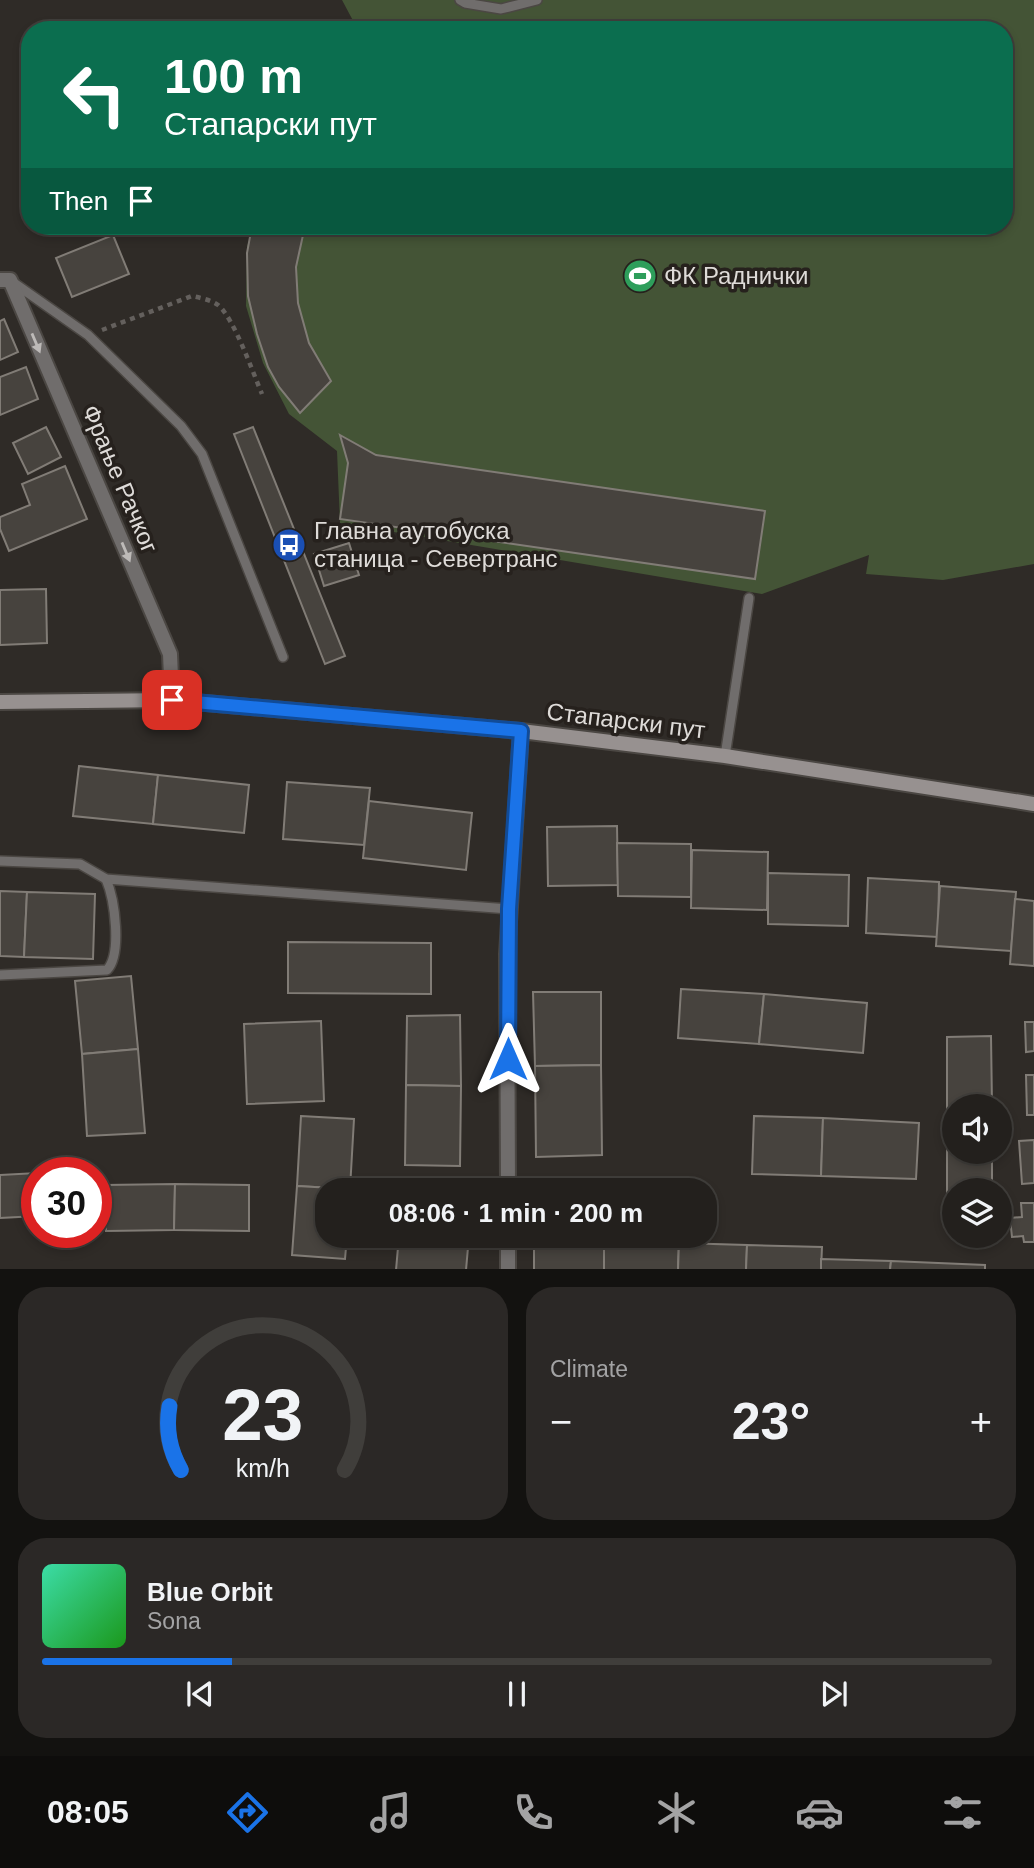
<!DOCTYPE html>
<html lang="en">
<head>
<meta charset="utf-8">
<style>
	:root { --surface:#23201d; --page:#2b2826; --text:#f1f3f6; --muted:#a3a3a4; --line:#403e3b; --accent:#1a73e8 }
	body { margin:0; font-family:Helvetica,sans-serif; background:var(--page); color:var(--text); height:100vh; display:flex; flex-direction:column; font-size:26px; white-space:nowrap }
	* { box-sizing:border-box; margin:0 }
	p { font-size:23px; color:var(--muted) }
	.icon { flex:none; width:38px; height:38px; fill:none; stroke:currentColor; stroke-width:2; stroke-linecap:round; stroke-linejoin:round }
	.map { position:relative; height:1269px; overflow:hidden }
	.side { display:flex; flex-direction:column; gap:18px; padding:18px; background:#131210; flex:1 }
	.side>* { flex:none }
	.guide { position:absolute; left:21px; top:21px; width:992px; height:214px; border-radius:28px; box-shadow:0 4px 10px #0003,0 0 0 2px var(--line); background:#0b6e4f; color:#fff; overflow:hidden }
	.buttons { position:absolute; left:942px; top:1094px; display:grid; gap:14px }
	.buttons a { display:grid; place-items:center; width:70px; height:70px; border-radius:50%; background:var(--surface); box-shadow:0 4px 10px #0003,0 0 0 2px var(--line); font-size:35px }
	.speed { position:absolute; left:21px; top:1157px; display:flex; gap:14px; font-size:35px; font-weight:700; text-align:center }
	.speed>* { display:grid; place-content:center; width:91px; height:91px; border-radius:50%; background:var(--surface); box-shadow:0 4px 10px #0003,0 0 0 2px var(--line); line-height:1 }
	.speed .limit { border:10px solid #d22; background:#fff; color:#111 }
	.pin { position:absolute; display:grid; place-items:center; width:60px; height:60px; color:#fff; margin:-30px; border-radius:14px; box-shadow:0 4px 10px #0006 }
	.me { position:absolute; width:77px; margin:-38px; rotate:0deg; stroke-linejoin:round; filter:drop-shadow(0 0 5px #0008) }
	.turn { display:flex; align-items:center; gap:24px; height:147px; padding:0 28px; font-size:32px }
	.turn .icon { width:91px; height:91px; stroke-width:2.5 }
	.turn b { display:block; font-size:49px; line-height:60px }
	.then { display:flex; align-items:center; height:66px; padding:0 28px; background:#0003; gap:14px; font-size:26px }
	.big { font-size:52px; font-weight:700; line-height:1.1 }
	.side .tile { flex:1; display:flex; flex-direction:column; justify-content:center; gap:10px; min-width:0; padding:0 24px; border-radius:28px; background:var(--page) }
	.side .dial { align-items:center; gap:0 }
	.dial svg { height:182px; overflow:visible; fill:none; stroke:var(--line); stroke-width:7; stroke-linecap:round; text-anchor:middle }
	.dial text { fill:var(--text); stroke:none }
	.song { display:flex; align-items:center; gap:21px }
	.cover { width:84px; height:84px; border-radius:10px; background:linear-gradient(135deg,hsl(160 70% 55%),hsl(120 70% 35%)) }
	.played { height:7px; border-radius:4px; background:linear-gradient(90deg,var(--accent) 20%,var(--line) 20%) }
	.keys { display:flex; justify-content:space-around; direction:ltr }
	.heat { display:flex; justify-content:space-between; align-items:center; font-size:38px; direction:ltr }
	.side .tiles { flex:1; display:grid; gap:18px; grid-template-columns:1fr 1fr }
	.tile:last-child { grid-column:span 2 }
	.trip { position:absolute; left:315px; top:1178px; width:402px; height:70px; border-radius:28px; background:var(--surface); box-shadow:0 4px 10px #0003,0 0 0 2px var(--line); font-weight:700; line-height:70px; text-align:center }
	.tabs { display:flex; height:112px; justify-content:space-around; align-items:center; background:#0e0d0c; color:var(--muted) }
	.tabs .icon { width:49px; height:49px }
	.tabs .selected { color:var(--accent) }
	.tabs b { font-size:32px; color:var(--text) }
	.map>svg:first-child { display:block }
	.green { fill:#445436 }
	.building { fill:#47433e; stroke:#817c76; stroke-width:2 }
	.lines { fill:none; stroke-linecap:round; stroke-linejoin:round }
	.service-casing { stroke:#4b4743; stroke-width:12 }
	.minor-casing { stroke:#4b4743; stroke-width:18 }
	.secondary-casing { stroke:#4b4743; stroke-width:18 }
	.path { stroke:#64605d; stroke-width:4.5; stroke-dasharray:5 5; stroke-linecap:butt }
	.service { stroke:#706d6c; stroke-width:9 }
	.minor { stroke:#706d6c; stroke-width:14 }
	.secondary { stroke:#979190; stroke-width:14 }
	.oneway { fill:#bdbab8 }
	.route-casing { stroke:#114b97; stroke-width:18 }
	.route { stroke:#1a73e8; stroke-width:12 }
	.labels { text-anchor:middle; stroke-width:7; stroke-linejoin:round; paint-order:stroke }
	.poi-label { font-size:24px; fill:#dedbd8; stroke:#26211d; text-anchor:start }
	.street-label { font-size:24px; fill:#dedbd8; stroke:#26211d }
</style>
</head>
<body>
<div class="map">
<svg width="1034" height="1270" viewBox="0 0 1034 1270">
	<rect width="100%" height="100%" fill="#2f2b27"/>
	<path class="green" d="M342,0H1034V564L943,580L866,574L869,555L762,594L340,523L337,451L289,414L263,363L246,306L247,247L253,226H1004V30H358Z"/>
	<g class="building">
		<path d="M252,226H305L296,267L298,303L309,343L331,381L300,413L279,387L268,367L257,334L248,296L247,253Z"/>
		<path d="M113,235L129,274L72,297L56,258Z"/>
		<path d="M4,319L18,352L0,360V321Z"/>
		<path d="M26,367L38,399L0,415V377Z"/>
		<path d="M46,427L61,457L28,474L13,443Z"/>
		<path d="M253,427L345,656L325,664L234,434Z"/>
		<path d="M340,435L376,455L765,511L755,579L340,519L348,463Z"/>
		<path d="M65,466L87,519L9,551L0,529V517L30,505L22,484Z"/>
		<path d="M349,543L359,575L324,586L314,554Z"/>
		<path d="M46,589L47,643L0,645V590Z"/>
		<path d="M79,766L158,775L153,824L73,816Z"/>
		<path d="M158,775L249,785L244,833L153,824Z"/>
		<path d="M287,782L370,788L364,845L283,839Z"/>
		<path d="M369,801L472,813L466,870L363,858Z"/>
		<path d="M617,826L618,885L548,886L547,827Z"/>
		<path d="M617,843L691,844V897L618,896Z"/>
		<path d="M692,850L768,852L767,910L691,908Z"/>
		<path d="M768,873L849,875L848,926L768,924Z"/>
		<path d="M868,878L939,882L938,937L866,933Z"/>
		<path d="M940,886L1016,892L1011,951L936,946Z"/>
		<path d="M0,891L27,892L24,957L0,956Z"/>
		<path d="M27,892L95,894L93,959L24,957Z"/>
		<path d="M1015,899L1034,901V966L1010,964Z"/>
		<path d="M288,942L431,943V994L288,993Z"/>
		<path d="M131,976L138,1049L82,1054L75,981Z"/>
		<path d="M681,989L764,994L759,1044L678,1038Z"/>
		<path d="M533,992H601V1065L535,1066Z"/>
		<path d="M764,994L867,1003L863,1053L759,1044Z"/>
		<path d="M460,1015L461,1086L406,1085L407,1016Z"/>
		<path d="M321,1021L324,1101L247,1104L244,1024Z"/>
		<path d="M1025,1022H1034V1051L1026,1052Z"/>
		<path d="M991,1036L992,1106H954V1152H992V1190H954V1192L947,1193V1037Z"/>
		<path d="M138,1049L145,1133L87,1136L82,1054Z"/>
		<path d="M601,1065L602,1155L536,1157L535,1066Z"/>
		<path d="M1026,1075H1034V1115H1027Z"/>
		<path d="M406,1085L461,1086L460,1166L405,1165Z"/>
		<path d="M301,1116L354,1119L350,1189L297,1186Z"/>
		<path d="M754,1116L823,1118L821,1176L752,1174Z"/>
		<path d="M823,1118L919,1123L916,1179L821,1176Z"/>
		<path d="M1034,1140V1183L1022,1184L1019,1141Z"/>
		<path d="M37,1173V1216L0,1218V1175Z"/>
		<path d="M175,1184L174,1230L106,1231L105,1185Z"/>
		<path d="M175,1184L249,1185V1231L174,1230Z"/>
		<path d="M297,1186L350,1189L327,1190V1236H347L345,1259L292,1255Z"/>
		<path d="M1021,1203H1034V1242H1024L1023,1236L1012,1237L1010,1218L1022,1217Z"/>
		<path d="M399,1236H469L466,1270H396Z"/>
		<rect x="534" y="1236" width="70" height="34"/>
		<path d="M604,1236H679L678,1270H604Z"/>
		<path d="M679,1243L747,1245L746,1270H678Z"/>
		<path d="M747,1245L822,1247L821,1270H746Z"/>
		<path d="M821,1259L891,1261L890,1270H821Z"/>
		<path d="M891,1261L985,1265V1270H890Z"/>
	</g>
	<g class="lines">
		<defs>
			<g id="service">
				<path d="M460,0L465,3L501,9L537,0"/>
				<path d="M14,283L88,335L181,426L202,454L283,657"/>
				<path d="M725,756L749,598"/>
				<path d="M0,861L80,864L106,879L509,909"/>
				<path d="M0,975L107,970C122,954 115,900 106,879"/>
			</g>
			<g id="minor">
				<path d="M0,280H10L170,654L172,700"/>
				<path d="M508,1190L507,954L521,731"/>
				<path d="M508,1236V1270"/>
			</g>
			<path id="secondary" d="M0,702L172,700L521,731L725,756L1034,804"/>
		</defs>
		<use href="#service" class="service-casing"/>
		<use href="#minor" class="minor-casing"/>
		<use href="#secondary" class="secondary-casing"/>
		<path class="path" d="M102,330L192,296C201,298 211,300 218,305C234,318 253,373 262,394"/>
		<use href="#service" class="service"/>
		<use href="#minor" class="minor"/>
		<use href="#secondary" class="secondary"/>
	</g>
	<defs><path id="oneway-solid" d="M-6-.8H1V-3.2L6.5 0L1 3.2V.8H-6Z" transform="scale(1.75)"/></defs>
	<g class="oneway">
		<use href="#oneway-solid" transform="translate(36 343) rotate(67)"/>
		<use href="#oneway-solid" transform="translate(126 552) rotate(67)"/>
	</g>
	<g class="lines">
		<defs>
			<path id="route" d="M172,700L521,731L509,909L508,1059"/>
		</defs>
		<use href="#route" class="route-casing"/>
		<use href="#route" class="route"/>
	</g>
	<defs>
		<symbol id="stadium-disc" viewBox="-11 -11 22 22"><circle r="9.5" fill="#2e9e5b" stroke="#26211d"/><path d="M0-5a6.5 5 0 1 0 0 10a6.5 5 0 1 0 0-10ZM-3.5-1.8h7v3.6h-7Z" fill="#fff"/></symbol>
		<symbol id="bus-disc" viewBox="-11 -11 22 22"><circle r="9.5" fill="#1a4fb4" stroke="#26211d"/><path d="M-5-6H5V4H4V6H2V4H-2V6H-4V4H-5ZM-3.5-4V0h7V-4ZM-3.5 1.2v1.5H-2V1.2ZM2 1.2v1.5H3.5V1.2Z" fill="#fff"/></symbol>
	</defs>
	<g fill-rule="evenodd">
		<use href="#stadium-disc" x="621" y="257" width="38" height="38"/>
		<use href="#bus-disc" x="270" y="526" width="38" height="38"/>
	</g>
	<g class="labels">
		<g class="poi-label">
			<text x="664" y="284">ФК Раднички</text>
			<text x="314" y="539">Главна аутобуска<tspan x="314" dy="28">станица - Севертранс</tspan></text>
		</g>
		<g class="street-label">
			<text transform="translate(120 479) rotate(67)" y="8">Фрање Рачког</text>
			<text transform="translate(626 721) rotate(7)" y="8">Стапарски пут</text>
		</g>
	</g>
</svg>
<div class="buttons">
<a><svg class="icon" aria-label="sound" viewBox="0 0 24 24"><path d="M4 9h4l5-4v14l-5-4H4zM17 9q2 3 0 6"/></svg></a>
<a><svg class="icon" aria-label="layers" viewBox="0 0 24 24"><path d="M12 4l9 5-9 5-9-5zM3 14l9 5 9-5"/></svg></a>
</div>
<div class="speed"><div class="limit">30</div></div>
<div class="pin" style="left:172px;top:700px;background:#d93025"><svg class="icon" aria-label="arrive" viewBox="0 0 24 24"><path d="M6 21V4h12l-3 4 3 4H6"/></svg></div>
<svg class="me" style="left:508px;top:1059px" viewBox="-20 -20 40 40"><path d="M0-17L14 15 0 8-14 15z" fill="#1a73e8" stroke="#fff" stroke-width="4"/></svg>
<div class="trip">08:06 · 1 min · 200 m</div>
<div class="guide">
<div class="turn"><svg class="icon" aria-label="left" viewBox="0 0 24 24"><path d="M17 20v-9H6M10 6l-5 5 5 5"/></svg><div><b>100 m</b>Стапарски пут</div></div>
<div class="then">Then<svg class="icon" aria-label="arrive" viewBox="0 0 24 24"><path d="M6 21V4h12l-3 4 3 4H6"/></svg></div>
</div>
</div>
<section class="side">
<div class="tiles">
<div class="tile dial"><svg viewBox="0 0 100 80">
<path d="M14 69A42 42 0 1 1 86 69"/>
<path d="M14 69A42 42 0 0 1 9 41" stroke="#1a73e8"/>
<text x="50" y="56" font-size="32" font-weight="700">23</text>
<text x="50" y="72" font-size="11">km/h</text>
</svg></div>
<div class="tile"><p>Climate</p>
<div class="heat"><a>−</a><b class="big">23°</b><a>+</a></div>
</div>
<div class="tile">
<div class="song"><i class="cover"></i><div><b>Blue Orbit</b><p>Sona</p></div></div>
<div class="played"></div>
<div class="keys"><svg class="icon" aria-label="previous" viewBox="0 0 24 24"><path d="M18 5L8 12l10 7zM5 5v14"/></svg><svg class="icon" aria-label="pause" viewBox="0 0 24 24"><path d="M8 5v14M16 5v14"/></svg><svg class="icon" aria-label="next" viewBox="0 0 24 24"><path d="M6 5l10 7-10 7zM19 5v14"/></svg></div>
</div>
</div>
</section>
<nav class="tabs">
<b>08:05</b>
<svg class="icon selected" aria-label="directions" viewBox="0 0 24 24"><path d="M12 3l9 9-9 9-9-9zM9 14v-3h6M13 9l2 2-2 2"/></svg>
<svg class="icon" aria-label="music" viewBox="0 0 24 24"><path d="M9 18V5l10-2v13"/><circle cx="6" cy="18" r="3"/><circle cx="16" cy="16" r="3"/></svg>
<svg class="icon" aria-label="phone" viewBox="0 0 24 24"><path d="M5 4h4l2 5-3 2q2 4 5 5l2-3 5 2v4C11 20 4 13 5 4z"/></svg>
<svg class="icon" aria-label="climate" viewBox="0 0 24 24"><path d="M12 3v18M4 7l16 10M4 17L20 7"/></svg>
<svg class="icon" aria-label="car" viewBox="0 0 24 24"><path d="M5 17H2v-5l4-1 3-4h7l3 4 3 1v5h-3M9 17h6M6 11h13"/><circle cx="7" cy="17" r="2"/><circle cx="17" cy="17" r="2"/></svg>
<svg class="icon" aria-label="filters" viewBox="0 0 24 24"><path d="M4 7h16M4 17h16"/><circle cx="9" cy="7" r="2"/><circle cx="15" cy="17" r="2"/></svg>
</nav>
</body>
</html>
